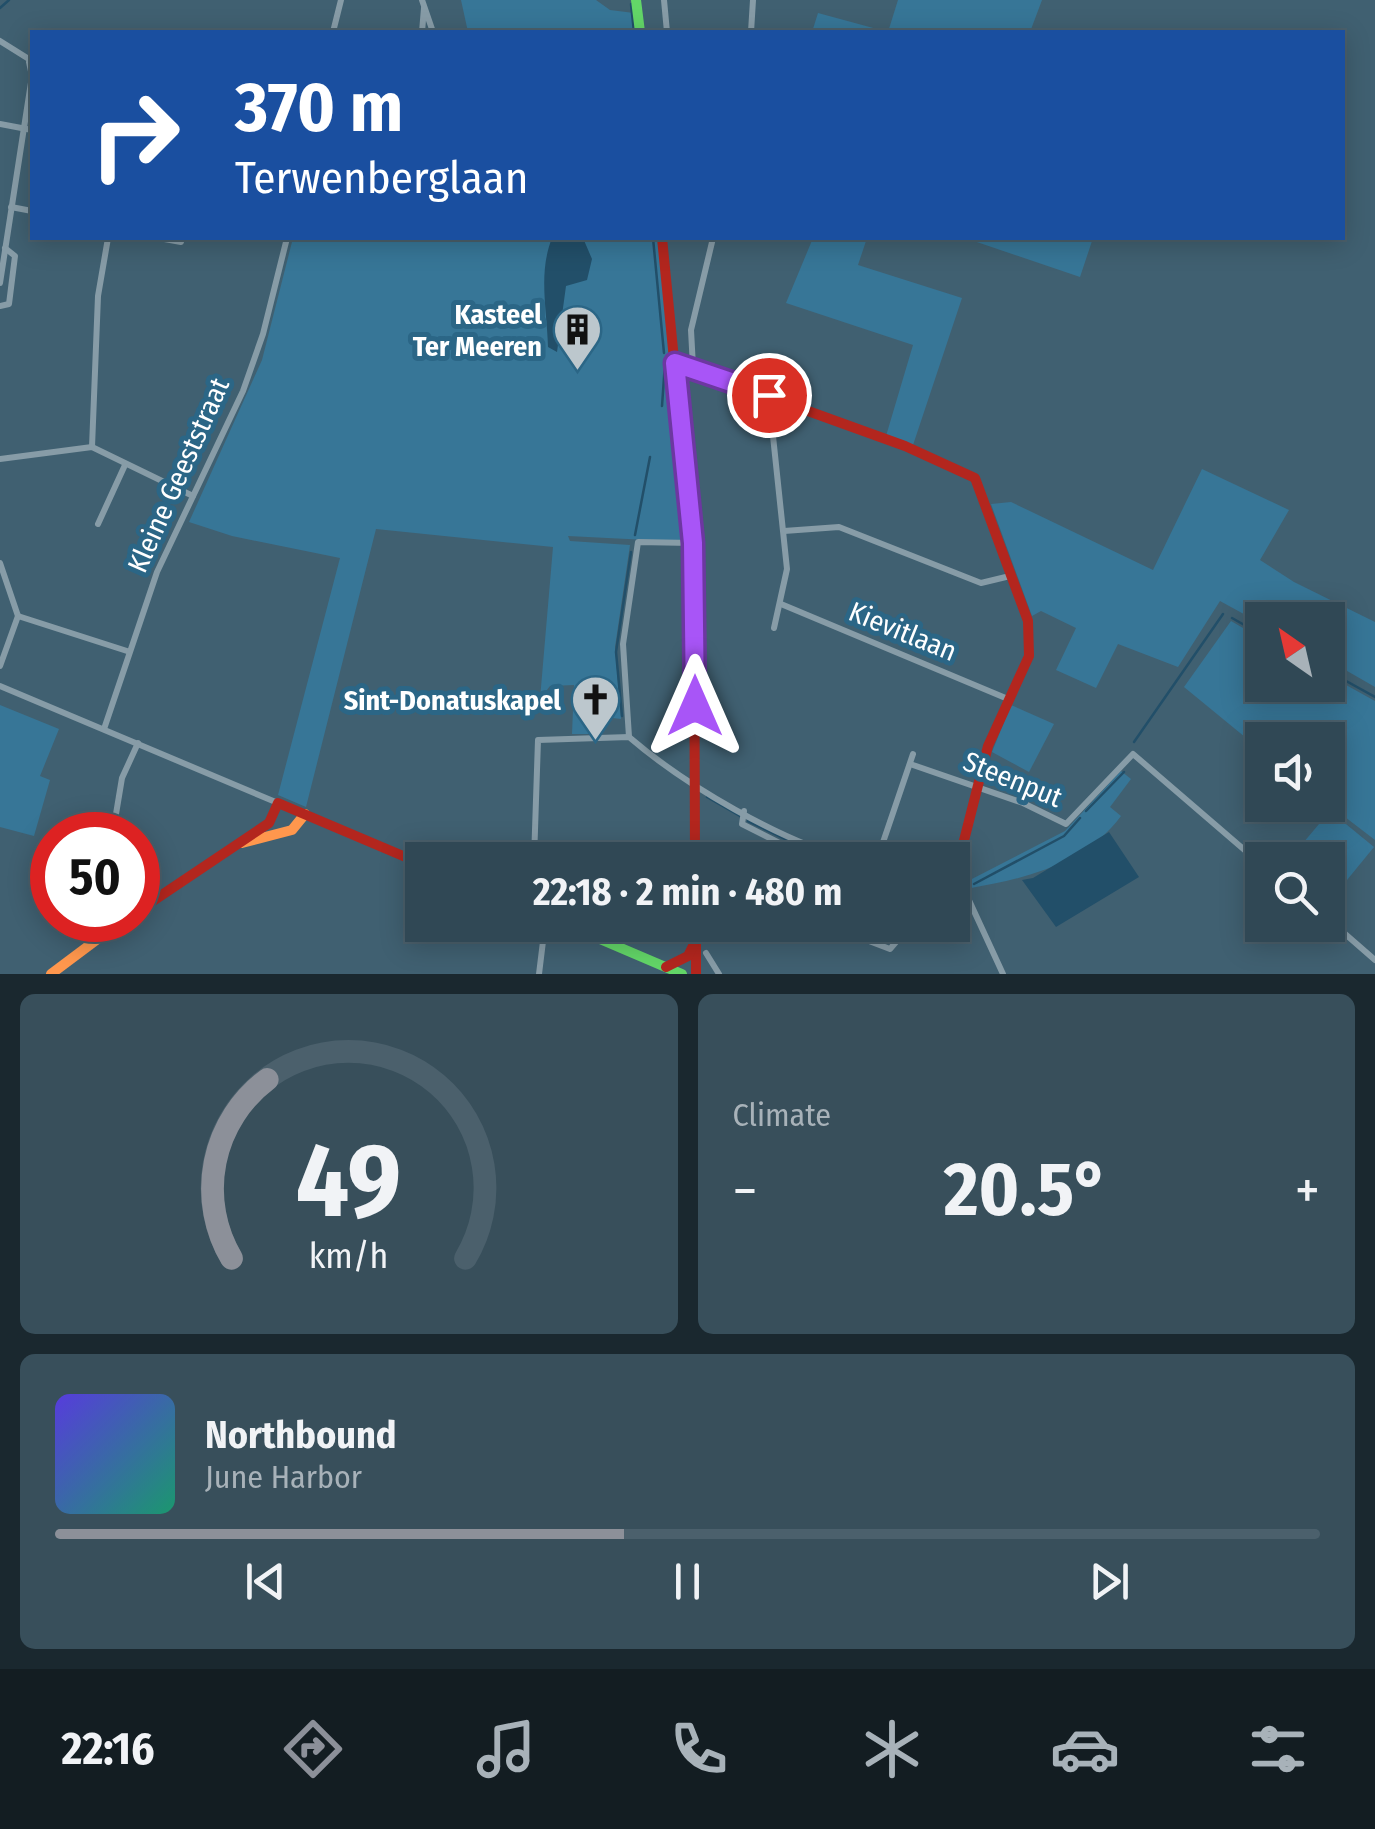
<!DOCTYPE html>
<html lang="en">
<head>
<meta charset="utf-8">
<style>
	:root { --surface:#304855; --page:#384f5b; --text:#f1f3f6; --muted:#a8b2b9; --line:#4b606c; --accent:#8c9099 }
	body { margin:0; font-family:"Fira Sans Condensed",sans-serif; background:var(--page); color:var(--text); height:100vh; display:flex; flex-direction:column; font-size:38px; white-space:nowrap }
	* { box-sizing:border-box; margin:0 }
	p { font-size:32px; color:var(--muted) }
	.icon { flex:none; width:55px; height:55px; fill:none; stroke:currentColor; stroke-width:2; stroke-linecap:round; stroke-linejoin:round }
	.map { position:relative; height:974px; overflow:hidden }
	.sheet { display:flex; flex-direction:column; gap:20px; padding:20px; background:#1a282f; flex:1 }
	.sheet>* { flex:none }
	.top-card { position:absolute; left:30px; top:30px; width:1315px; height:210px; border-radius:0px; box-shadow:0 5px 25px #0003,0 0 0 2px var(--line); background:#1a4fa0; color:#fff; overflow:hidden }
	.needle { width:65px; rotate:326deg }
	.fabs { position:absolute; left:1245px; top:602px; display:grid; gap:20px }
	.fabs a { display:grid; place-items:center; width:100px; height:100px; border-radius:0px; background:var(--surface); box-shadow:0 5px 25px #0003,0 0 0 2px var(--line); font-size:50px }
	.speed { position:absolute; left:30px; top:812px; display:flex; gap:20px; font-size:50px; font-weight:700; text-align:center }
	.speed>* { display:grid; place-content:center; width:130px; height:130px; border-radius:50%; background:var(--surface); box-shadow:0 5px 25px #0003,0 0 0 2px var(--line); line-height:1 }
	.speed .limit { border:15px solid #d22; background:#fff; color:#111 }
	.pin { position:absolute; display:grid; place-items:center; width:85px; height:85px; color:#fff; margin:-42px; border:5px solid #fff; border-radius:50%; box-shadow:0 2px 10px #0007 }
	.me { position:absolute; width:110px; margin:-55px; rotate:0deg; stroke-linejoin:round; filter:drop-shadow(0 0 8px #0008) }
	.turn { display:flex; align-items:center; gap:35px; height:210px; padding:0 40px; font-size:45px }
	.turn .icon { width:130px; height:130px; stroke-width:2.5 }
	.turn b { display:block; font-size:70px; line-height:85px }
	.big { font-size:75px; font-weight:700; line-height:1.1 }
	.sheet .tile { flex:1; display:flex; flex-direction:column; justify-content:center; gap:15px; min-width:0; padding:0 35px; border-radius:15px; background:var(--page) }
	.sheet .dial { align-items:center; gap:0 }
	.dial svg { height:260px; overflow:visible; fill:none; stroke:var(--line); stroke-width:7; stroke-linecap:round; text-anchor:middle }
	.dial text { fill:var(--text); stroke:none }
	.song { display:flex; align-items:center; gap:30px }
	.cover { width:120px; height:120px; border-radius:15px; background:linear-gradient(135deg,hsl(250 70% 55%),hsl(160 70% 35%)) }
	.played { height:10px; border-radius:5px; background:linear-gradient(90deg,var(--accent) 45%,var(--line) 45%) }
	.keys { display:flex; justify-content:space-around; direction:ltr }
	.heat { display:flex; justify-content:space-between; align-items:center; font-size:55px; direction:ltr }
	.sheet .tiles { flex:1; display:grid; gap:20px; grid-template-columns:1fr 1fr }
	.tile:last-child { grid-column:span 2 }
	.trip { position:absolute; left:405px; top:842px; width:565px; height:100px; border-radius:0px; background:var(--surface); box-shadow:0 5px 25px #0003,0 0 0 2px var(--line); font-weight:700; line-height:100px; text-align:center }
	.tabs { display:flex; height:160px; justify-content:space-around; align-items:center; background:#131d22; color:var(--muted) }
	.tabs .icon { width:70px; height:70px }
	.tabs .selected { color:var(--accent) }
	.tabs b { font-size:45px; color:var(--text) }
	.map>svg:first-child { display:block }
	.green { fill:#377697 }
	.water { fill:#224f69 }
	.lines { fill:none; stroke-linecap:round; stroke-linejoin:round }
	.stream { stroke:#224f69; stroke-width:2.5 }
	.street { stroke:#879ca7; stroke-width:6 }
	.fast { stroke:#63d668; stroke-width:10 }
	.slow { stroke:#ff974d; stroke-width:10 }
	.jam { stroke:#b3261e; stroke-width:10 }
	.route-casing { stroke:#6d37a1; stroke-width:25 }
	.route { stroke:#a855f7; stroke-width:18 }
	.labels { text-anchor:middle; stroke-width:10; stroke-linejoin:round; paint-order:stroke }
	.poi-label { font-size:28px; font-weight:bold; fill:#fff; stroke:#2b6686; text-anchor:end }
	.street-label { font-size:28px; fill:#fff; stroke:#2b6686 }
</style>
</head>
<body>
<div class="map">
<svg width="1375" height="974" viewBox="0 0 1375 974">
	<rect width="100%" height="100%" fill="#406071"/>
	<g class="green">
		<path d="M461,0H596L610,10L634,13L637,32H468Z"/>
		<path d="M898,0H1042L1030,32H812L818,13L888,32Z"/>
		<path d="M293,238H659L687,542L568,536L570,541L630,545L615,647L621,719L596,716V734H572L574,685L550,686L540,699L553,547L376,529L306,807L278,795L340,558L232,536L189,522L262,360Z"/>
		<path d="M813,238H867L858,265L962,298L913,445L886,436L913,345L786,303Z"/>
		<path d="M965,238H1093L1080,277Z"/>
		<path d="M1202,469L1289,510L1260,560L1294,582L1375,622V687L1328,660V620H1262V624L1220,601L1178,667L1118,644L1096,688L1056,670L1076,628L1041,611L1032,616L991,504L1011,502L1153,570Z"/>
		<path d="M1231,621L1262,639V685H1328V675L1375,701V840L1328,804V740H1262V751L1184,687Z"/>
		<path d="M0,705L59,729L40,776L50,780L34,836L0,827Z"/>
		<path d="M1011,705L1054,724L1029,772L992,752Z"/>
		<path d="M1121,771L1131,779L1110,807L1121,816C1087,863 1025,879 971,888L968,881L1065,831Z"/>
		<path d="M1330,811L1374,847L1347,880L1303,843Z"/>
	</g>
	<g class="water">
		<path d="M552,238H583L592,259L587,280L566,286L557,352L548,347C547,309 538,273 552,238Z"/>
		<path d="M1109,832L1139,877L1056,927L1022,880L1033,878Z"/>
	</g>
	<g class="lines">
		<g class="stream">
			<path d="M631,4L634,32"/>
			<path d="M0,8L9,0"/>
			<path d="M653,238L664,353"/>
			<path d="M662,406L665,363"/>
			<path d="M635,535L650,457"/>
			<path d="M1232,618L1262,635"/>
			<path d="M1328,671L1375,697"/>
			<path d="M622,716L616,652L631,552"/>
			<path d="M1134,742L1223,614"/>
			<path d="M707,797L740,816"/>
			<path d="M1086,811L1124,772"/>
			<path d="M748,821L829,860"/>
			<path d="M974,884L1064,836L1080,818"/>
		</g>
		<g class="street">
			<path d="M422,0L433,32"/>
			<path d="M664,0L667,32"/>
			<path d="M333,32L341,0"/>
			<path d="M422,32L424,8"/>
			<path d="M751,32L753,0"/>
			<path d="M0,41L32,61"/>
			<path d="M0,124L32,130"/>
			<path d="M11,207L32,211"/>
			<path d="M159,238L181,242"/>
			<path d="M0,283L32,76L29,62"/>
			<path d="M0,306L9,304L15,256L5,248"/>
			<path d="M693,367L691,330L713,238"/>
			<path d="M769,398L787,569L774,628"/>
			<path d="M92,447L98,296L108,238"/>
			<path d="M0,459L92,447L193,496"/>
			<path d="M98,524L125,465"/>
			<path d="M784,531L839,527L981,583L1010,576"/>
			<path d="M0,563L18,616L0,666"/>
			<path d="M781,604L1008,699"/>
			<path d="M18,616L127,651"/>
			<path d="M0,686L278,803"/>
			<path d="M104,729L157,572L243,391L263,334L287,238"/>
			<path d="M629,737L623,644L638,542L692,543"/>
			<path d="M910,764L1023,803L1066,824L1133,754L1262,865"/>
			<path d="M744,811L742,824L813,860"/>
			<path d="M115,820L122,778L138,743"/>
			<path d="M110,835L106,825L115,820L122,826L118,835"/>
			<path d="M534,860L538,740L629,737C685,785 780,841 852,860"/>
			<path d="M877,860L913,754"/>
			<path d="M956,872L1003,974"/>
			<path d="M1328,919L1375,960"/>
			<path d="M827,925L890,949L896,942L875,934L866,938"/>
			<path d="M706,953L719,974"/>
			<path d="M539,974L545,925"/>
		</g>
		<g class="fast">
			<path d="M636,0L640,32"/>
			<path d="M567,925L682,974"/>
		</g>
		<g class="slow">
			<path d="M242,843L292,830L305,814"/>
			<path d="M51,974L123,920"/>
		</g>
		<g class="jam">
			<path d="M662,238L694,562L695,860"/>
			<path d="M675,363L905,446L975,478L1028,621L1029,656L988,746L956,872H952"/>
			<path d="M138,911L269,823L278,803L422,864"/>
			<path d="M696,925V974"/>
			<path d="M666,967L688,956L694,944"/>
		</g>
	</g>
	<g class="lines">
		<defs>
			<path id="route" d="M695,706L693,543L675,363L769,395"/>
		</defs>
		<use href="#route" class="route-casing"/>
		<use href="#route" class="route"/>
	</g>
	<defs>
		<symbol id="building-pin" viewBox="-11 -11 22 30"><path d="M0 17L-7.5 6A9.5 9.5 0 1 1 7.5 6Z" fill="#bcc7cd" stroke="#2b6686"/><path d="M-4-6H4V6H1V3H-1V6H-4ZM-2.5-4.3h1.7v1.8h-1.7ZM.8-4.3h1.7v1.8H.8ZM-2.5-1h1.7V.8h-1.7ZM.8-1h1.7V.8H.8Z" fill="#111"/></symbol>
		<symbol id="church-pin" viewBox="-11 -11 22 30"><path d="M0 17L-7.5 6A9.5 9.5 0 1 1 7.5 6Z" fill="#bcc7cd" stroke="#2b6686"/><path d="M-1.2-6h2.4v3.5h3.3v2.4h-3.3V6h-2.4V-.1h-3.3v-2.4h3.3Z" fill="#111"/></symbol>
	</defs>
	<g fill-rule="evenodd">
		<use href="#building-pin" x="550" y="302" width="55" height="75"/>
		<use href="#church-pin" x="568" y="672" width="55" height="75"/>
	</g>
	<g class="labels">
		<g class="poi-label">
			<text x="542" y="324">Kasteel<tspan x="542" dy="32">Ter Meeren</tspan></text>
			<text x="561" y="710">Sint-Donatuskapel</text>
		</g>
		<g class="street-label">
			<text transform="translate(178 475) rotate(-66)" y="10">Kleine Geeststraat</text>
			<text transform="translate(903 631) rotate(22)" y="10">Kievitlaan</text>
			<text transform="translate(1013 779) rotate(22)" y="10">Steenput</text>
		</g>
	</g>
</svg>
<div class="fabs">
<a><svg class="needle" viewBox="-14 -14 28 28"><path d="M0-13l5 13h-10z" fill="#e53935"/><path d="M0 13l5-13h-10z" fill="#a8b2b9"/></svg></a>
<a><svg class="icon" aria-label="sound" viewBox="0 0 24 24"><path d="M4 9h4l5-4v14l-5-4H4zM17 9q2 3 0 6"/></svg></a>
<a><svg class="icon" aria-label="search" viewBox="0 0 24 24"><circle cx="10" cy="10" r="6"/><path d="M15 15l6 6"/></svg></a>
</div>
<div class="speed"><div class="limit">50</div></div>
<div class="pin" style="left:769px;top:395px;background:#d93025"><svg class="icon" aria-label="arrive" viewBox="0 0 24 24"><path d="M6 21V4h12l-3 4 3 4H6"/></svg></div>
<svg class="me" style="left:695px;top:706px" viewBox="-20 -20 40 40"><path d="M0-17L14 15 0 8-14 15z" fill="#a855f7" stroke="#fff" stroke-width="4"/></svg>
<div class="trip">22:18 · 2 min · 480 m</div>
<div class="top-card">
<div class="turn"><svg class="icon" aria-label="right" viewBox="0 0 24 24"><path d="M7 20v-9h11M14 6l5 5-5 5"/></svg><div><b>370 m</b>Terwenberglaan</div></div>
</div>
</div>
<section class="sheet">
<div class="tiles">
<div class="tile dial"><svg viewBox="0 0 100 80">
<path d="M14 69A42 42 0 1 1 86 69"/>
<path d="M14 69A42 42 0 0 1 25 14" stroke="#8c9099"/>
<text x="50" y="56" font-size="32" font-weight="700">49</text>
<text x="50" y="72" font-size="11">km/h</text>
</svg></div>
<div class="tile"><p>Climate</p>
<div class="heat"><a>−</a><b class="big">20.5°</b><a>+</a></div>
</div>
<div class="tile">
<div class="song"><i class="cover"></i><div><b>Northbound</b><p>June Harbor</p></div></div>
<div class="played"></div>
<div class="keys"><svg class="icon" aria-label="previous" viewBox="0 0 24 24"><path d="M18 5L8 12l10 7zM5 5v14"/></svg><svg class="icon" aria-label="pause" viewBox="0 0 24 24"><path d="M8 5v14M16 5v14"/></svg><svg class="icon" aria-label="next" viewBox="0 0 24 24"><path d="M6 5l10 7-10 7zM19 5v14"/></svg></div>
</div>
</div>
</section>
<nav class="tabs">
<b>22:16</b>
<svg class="icon selected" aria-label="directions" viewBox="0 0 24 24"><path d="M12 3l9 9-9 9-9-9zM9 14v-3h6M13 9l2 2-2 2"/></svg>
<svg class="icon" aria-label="music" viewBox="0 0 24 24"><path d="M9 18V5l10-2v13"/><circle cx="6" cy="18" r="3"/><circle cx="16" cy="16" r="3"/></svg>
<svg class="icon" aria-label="phone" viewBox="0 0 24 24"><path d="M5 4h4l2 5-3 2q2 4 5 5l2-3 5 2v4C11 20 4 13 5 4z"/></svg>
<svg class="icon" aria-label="climate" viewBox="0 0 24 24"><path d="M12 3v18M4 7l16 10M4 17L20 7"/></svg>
<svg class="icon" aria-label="car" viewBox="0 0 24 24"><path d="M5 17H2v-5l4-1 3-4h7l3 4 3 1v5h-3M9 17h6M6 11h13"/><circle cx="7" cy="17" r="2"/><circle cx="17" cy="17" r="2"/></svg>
<svg class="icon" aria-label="filters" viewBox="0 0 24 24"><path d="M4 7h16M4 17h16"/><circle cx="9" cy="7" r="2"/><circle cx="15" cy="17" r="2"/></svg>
</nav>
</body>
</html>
